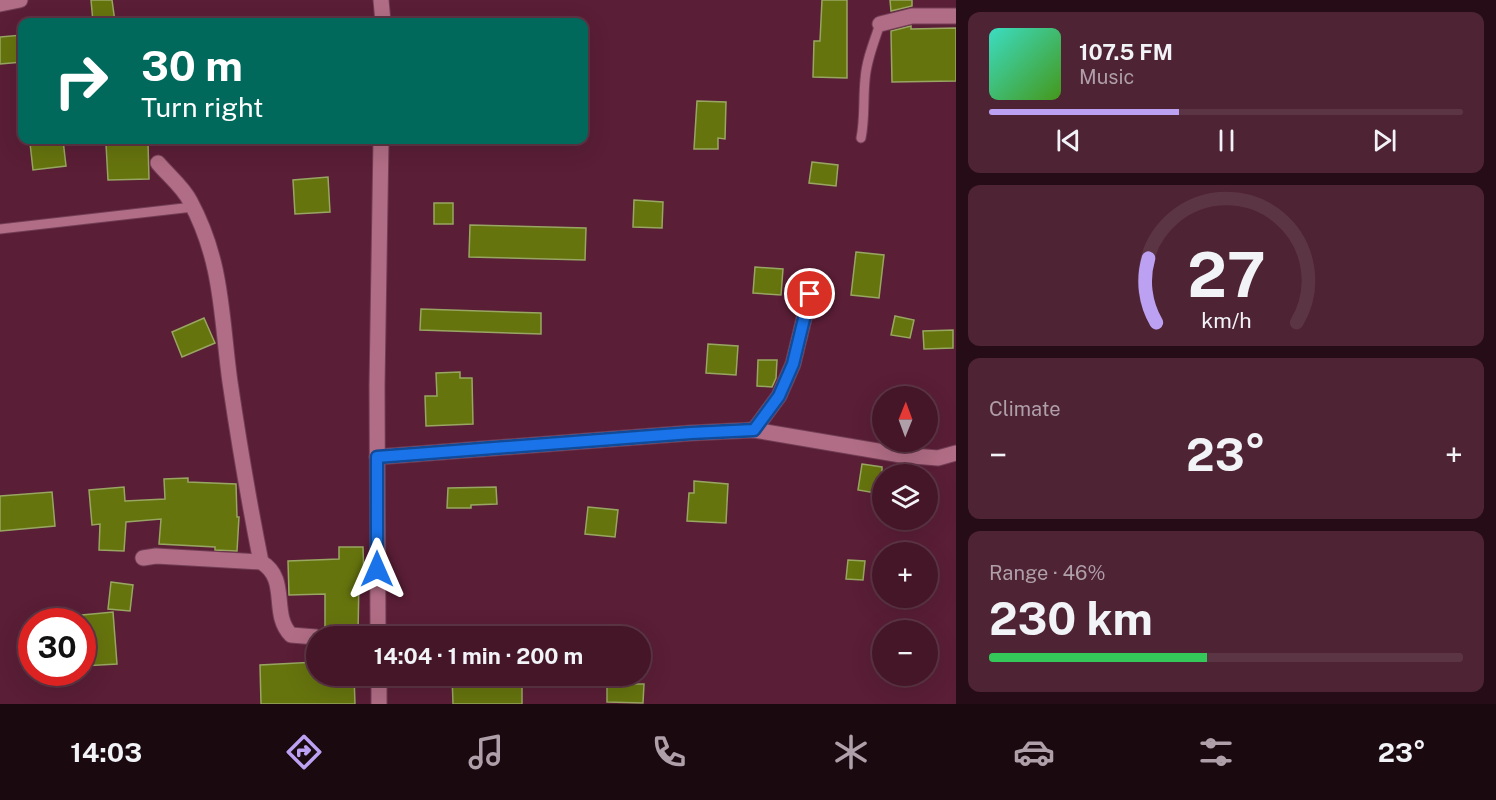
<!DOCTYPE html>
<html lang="en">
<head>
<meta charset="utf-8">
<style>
	:root { --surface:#441628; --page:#4e2334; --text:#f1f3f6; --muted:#af9fa8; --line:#5c3545; --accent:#bca0f2 }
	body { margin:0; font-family:"Public Sans",sans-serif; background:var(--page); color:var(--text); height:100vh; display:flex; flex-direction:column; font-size:22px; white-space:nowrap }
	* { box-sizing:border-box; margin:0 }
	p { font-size:20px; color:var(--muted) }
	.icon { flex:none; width:33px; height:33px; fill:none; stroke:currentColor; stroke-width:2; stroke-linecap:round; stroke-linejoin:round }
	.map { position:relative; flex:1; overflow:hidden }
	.panel { display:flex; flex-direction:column; gap:12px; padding:12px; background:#250c16; width:540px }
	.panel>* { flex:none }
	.guide { position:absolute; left:18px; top:18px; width:570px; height:126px; border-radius:12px; box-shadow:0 6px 24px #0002,0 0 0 2px var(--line); background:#00695c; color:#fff; overflow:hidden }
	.needle { width:39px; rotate:1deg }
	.fabs { position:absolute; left:872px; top:386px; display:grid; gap:12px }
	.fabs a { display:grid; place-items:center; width:66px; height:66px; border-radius:50%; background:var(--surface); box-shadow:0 6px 24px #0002,0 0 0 2px var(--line); font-size:30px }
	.speed { position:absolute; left:18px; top:608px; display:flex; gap:12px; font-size:30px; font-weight:700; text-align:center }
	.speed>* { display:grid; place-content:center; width:78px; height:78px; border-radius:50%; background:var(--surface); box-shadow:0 6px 24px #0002,0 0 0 2px var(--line); line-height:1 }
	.speed .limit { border:9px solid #d22; background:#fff; color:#111 }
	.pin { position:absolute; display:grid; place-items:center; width:51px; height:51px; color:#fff; margin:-26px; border:3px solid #fff; border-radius:50%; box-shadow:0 2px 6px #0007 }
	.me { position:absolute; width:66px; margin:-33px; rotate:0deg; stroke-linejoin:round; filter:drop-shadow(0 0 4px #0008) }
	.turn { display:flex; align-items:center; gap:21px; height:126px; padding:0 24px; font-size:27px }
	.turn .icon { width:78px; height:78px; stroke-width:2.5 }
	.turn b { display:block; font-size:42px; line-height:51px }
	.big { font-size:45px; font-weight:700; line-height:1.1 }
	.panel .card { flex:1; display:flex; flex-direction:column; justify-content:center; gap:9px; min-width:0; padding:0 21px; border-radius:12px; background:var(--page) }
	.panel .dial { align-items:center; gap:0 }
	.dial svg { height:156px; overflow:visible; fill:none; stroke:var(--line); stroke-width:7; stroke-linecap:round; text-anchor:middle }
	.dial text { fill:var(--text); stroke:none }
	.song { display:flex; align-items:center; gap:18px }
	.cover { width:72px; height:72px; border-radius:9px; background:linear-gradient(135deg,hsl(170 70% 55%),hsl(100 70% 35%)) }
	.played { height:6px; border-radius:3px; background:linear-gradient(90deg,var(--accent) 40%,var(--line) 40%) }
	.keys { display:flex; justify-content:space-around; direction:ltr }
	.heat { display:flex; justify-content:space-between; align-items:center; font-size:33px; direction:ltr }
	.charge { height:9px; border-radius:4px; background:linear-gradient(90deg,#34c759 46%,var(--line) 0) }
	.trip { position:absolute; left:306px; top:626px; width:345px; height:60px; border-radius:30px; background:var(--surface); box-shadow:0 6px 24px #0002,0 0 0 2px var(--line); font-weight:700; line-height:60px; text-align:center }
	.dock { display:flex; height:96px; justify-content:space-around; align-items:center; background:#1b0910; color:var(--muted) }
	.dock .icon { width:42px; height:42px }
	.dock .active { color:var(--accent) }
	.dock b { font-size:27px; color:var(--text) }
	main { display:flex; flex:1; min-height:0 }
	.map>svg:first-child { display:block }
	.building { fill:#66740e; stroke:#98a662; stroke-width:1.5 }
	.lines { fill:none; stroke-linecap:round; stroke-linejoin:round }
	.service-casing { stroke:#723e55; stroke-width:11 }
	.minor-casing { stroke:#723e55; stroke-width:17 }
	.service { stroke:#b16d85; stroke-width:9 }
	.minor { stroke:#b16d85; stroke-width:15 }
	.route-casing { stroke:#114b97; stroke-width:15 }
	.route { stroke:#1a73e8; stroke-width:10 }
</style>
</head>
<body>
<main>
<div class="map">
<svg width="956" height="704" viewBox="0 0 956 704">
	<rect width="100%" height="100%" fill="#5a1e36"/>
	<g class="building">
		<path d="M91,0H112L115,22H93Z"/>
		<path d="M822,0H847V78L813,77L814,41H820Z"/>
		<path d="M890,0H912V6L891,11Z"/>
		<path d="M911,26V29L956,28V81L892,82L891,31Z"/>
		<path d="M22,35V62L0,64V37Z"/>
		<path d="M697,101L726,102L725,139L718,138V149H694Z"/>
		<path d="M63,140L66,166L33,170L30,143Z"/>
		<path d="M148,143L149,179L108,180L106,144Z"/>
		<path d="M812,162L838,165L836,186L809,183Z"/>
		<path d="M328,177L330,212L295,214L293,180Z"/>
		<path d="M634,200L663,202L662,228L633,227Z"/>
		<rect x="434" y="203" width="19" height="21"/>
		<path d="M470,225L586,228L585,260L469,257Z"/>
		<path d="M856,252L884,255L879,298L851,295Z"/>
		<path d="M755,267L783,269L781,295L753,293Z"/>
		<path d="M421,309L541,313V334L420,330Z"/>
		<path d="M895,316L914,320L910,338L891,335Z"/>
		<path d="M204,318L215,343L182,357L172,332Z"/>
		<path d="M953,330V348L924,349L923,331Z"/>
		<path d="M708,344L738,346L736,375L706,373Z"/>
		<path d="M758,360H777L776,378L772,387L757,386Z"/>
		<path d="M460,372V378H472L473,424L426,426L425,396H437L436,373Z"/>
		<path d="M862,464L882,467V494L858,490Z"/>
		<path d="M188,478V482L236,484L237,517H239L237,551L215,550V547L159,544L161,519L126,522L124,551L99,550L100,524L92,525L89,490L124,487L125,501L165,499L164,479Z"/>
		<path d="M694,481L728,484L726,523L687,521L689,493H694Z"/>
		<path d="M496,487L497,504L471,505V508H447L448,488Z"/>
		<path d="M52,492L55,526L0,531V496Z"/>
		<path d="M588,507L618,510L615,537L585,534Z"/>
		<path d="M339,547H363L364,578H359L358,634L325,633V594L289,595L288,561L339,559Z"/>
		<path d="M848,560L865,561L863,580L846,579Z"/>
		<path d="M111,582L133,585L130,611L108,609Z"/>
		<path d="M113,612L117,664L82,666V615Z"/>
		<path d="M316,662V675H354L355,704H261L260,665Z"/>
		<path d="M452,675H522V704H453Z"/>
		<path d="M607,684H644L643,703L607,702Z"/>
	</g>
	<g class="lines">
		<defs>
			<g id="service">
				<path d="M861,138C865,119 863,100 865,80C866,61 874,42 880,24"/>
				<path d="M0,229L193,207"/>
			</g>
			<g id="minor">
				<path d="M381,0L383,22"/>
				<path d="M0,4L20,0"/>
				<path d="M880,24L912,16H956"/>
				<path d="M158,163C168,175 183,187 190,201C223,262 221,317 230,382C239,443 249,502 261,562"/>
				<path d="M754,430L779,396L793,364L810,294"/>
				<path d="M377,457L691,433L754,430L901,455L938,458L956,453"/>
				<path d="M143,558L156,556L261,562C290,579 270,614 291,635L316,637"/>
				<path d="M378,636L377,386L381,140"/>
				<path d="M379,675V704"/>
			</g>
		</defs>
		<use href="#service" class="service-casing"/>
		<use href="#minor" class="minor-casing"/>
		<use href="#service" class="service"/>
		<use href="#minor" class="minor"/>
	</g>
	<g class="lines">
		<defs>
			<path id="route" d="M377,569V457L691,433L754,430L779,396L793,364L810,294"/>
		</defs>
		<use href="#route" class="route-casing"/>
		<use href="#route" class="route"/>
	</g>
</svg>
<div class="fabs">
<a><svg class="needle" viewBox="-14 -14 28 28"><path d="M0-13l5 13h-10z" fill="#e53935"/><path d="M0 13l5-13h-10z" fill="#af9fa8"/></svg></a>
<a><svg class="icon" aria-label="layers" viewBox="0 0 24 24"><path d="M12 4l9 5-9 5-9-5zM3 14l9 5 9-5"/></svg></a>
<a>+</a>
<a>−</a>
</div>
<div class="speed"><div class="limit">30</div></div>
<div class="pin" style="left:810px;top:294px;background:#d93025"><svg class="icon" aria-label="arrive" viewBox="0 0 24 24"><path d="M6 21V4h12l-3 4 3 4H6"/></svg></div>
<svg class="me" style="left:377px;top:569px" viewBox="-20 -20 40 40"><path d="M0-17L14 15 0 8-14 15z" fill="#1a73e8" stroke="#fff" stroke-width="4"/></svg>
<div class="trip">14:04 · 1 min · 200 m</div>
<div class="guide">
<div class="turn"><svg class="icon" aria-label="right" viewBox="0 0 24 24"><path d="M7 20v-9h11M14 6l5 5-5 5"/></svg><div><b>30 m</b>Turn right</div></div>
</div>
</div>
<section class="panel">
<div class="card">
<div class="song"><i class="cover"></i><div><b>107.5 FM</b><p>Music</p></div></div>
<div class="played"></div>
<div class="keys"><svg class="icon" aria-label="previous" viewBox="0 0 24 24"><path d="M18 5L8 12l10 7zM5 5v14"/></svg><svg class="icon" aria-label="pause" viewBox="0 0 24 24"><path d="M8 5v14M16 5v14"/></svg><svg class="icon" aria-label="next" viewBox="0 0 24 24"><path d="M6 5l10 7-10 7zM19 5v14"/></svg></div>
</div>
<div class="card dial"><svg viewBox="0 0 100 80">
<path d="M14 69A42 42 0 1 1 86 69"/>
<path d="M14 69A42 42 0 0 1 10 36" stroke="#bca0f2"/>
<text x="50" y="56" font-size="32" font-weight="700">27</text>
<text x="50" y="72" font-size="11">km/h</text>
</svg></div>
<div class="card"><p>Climate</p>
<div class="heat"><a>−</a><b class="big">23°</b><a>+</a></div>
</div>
<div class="card"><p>Range · 46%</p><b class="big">230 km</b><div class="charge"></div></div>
</section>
</main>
<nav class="dock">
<b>14:03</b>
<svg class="icon active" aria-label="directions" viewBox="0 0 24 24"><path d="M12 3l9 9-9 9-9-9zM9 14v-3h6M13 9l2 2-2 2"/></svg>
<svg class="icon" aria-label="music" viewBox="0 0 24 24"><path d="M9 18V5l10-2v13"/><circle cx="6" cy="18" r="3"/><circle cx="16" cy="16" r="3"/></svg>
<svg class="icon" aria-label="phone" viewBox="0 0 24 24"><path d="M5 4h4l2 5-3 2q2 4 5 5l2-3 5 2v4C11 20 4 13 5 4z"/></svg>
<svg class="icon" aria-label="climate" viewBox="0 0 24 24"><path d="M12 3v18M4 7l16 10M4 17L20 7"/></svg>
<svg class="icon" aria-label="car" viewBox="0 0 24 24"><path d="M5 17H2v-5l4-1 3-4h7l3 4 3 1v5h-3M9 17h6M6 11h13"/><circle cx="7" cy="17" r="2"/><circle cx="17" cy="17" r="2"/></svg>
<svg class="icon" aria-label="filters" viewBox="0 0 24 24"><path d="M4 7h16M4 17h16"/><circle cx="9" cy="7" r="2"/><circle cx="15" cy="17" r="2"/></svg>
<b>23°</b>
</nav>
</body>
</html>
